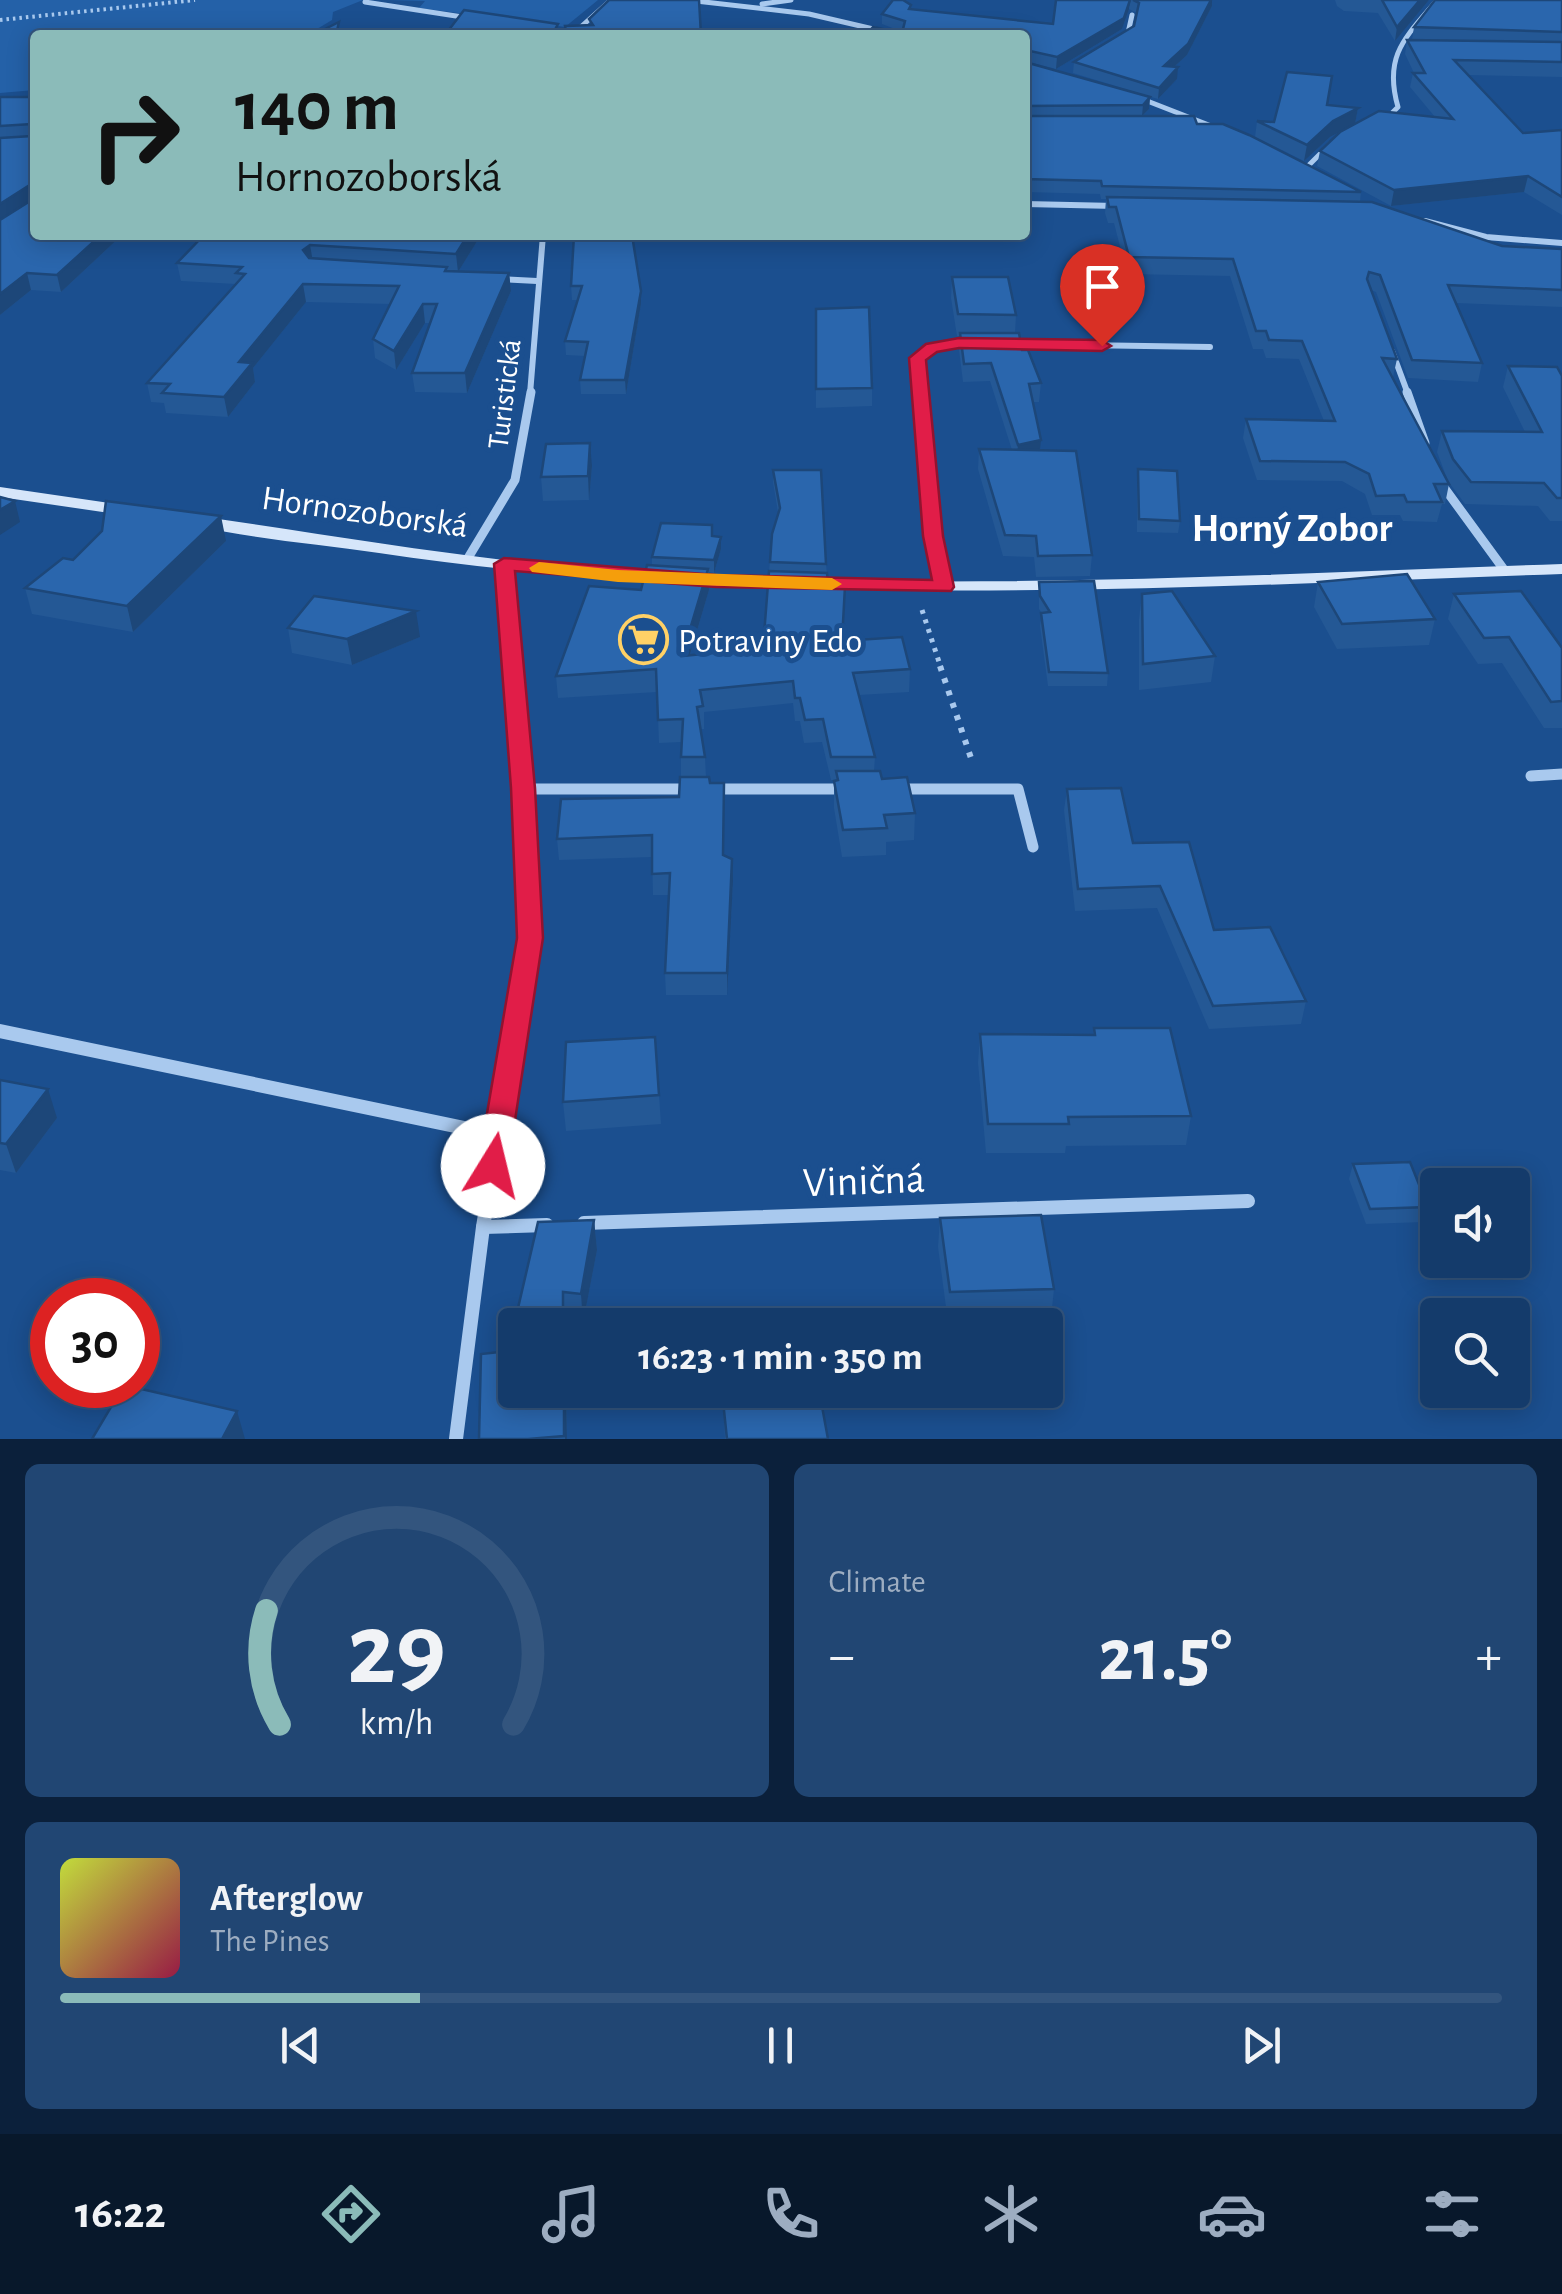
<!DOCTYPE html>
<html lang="en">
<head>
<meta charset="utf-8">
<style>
	:root { --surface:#143b6b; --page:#214673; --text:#f1f3f6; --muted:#9dadc1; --line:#33557e; --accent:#8bbbb9 }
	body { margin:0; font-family:"Alegreya Sans",sans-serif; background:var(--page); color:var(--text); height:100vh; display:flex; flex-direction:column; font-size:38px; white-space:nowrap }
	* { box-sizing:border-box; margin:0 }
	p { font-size:32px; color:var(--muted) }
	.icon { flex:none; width:55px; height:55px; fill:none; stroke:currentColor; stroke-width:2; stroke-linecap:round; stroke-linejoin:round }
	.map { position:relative; height:1439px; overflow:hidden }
	.sheet { display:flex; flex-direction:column; gap:25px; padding:25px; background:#0b203b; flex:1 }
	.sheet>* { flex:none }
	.banner { position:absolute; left:30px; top:30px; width:1000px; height:210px; border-radius:10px; box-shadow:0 5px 25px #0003,0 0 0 2px var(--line); background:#8bbbb9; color:#111; overflow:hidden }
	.buttons { position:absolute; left:1420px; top:1168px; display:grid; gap:20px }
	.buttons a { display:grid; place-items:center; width:110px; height:110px; border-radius:10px; background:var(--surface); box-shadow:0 5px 25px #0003,0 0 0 2px var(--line); font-size:50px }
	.speed { position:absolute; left:30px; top:1278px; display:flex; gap:20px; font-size:50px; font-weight:700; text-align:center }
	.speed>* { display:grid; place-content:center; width:130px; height:130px; border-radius:50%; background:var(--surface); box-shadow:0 5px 25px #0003,0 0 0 2px var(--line); line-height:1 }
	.speed .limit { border:15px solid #d22; background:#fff; color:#111 }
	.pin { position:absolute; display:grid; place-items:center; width:85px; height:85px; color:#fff; margin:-102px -42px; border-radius:50% 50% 50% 0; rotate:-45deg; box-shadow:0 0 10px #0007 }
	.pin .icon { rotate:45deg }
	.me { position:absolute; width:110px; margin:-55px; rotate:9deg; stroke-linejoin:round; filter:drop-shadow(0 0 8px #0008) }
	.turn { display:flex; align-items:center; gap:35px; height:210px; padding:0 40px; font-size:45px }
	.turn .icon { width:130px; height:130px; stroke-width:2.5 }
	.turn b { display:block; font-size:70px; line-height:85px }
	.big { font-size:75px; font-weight:700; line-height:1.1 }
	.sheet .tile { flex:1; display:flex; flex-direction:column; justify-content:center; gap:15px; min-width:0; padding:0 35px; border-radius:15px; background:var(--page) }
	.sheet .dial { align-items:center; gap:0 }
	.dial svg { height:260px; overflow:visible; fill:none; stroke:var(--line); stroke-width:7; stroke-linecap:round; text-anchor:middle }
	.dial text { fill:var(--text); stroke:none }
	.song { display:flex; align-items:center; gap:30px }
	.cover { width:120px; height:120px; border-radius:15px; background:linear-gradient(135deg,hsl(70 70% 55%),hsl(340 70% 35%)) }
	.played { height:10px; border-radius:5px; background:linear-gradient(90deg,var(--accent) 25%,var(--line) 25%) }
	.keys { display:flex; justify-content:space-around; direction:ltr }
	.heat { display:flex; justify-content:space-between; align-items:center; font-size:55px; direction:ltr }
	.sheet .tiles { flex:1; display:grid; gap:25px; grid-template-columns:1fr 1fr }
	.tile:last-child { grid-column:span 2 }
	.trip { position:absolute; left:498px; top:1308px; width:565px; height:100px; border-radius:10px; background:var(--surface); box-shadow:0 5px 25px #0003,0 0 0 2px var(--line); font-weight:700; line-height:100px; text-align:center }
	.menu { display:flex; height:160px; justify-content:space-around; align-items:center; background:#08182b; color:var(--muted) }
	.menu .icon { width:70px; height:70px }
	.menu .selected { color:var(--accent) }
	.menu b { font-size:45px; color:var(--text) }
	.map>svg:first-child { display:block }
	.green { fill:#2461a8 }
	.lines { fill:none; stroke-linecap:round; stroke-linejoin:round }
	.path-far2 { stroke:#a9c9ee; stroke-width:4; stroke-dasharray:2.5 4; stroke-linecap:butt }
	.path-far1 { stroke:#a9c9ee; stroke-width:5; stroke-dasharray:4 6; stroke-linecap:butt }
	.path { stroke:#a9c9ee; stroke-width:6; stroke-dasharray:5 8; stroke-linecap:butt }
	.street-far4 { stroke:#a9c9ee; stroke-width:5 }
	.street-far3 { stroke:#a9c9ee; stroke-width:6 }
	.street-far2 { stroke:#a9c9ee; stroke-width:9 }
	.street-far1 { stroke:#a9c9ee; stroke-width:11 }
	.street { stroke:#a9c9ee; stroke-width:14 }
	.secondary { fill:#d6e6fa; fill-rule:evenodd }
	.wall { fill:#245895 }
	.shaded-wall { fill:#1d4779 }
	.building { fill:#2a66ad; stroke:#1d4779; stroke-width:2.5 }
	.route { fill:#e11d48; stroke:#92132f; stroke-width:2.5 }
	.slow { fill:#f59e0b }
	.labels { text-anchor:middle; stroke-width:10; stroke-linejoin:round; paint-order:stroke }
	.far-street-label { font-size:30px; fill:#fff; stroke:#1b4f8f }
	.street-label { font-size:35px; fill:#fff; stroke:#1b4f8f }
	.poi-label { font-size:35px; fill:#fff; stroke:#1b4f8f; text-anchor:start }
	.quarter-label { font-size:40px; font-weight:bold; fill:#fff; stroke:#1b4f8f }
	.near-street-label { font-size:42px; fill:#fff; stroke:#1b4f8f }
</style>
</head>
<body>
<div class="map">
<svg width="1562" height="1439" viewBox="0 0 1562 1439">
	<rect width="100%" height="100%" fill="#1b4f8f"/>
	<g class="green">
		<path d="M0,0H363L333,12L332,20L307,35H35V90L0,93Z"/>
		<path d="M386,0H598L565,27L419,8L425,1Z"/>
	</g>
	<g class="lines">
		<path class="path-far2" d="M0,20L195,0"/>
		<path class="path-far1" d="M922,610L941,668"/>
		<path class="path" d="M940,666L973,764"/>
		<g class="street-far4">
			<path d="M687,0L809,14L899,35"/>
			<path d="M365,2L469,18"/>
			<path d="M762,4L791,0"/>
			<path d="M574,33L611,0"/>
			<path d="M1122,37L1128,33L1132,15"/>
			<path d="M1137,97L1219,129"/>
			<path d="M1386,119L1398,107C1383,55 1406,37 1437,0"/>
			<path d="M1306,168L1330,144"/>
		</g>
		<g class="street-far3">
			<path d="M1025,204L1116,206"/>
			<path d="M1425,221L1486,237L1562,243"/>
			<path d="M497,279L537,281"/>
			<path d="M1010,344L1210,347"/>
			<path d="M1392,351L1408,394"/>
			<path d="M530,394L543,235"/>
			<path d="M921,394L918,359L932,348L973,343"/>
		</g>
		<g class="street-far2">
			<path d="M921,392L933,536L943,587"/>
			<path d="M1407,392L1425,443"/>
			<path d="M1440,482L1505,571"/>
			<path d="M468,558L515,480L531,392"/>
			<path d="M504,564L513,668"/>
		</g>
		<g class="street-far1">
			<path d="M513,666L530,938L518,1011"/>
			<path d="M1531,776L1562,774"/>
			<path d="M523,789H692"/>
			<path d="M714,789H847"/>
			<path d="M899,789H1018L1033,847"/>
		</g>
		<g class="street">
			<path d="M0,1031L498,1135"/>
			<path d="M584,1223L1248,1201"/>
			<path d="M483,1227L547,1225"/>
			<path d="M456,1439L483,1227L519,1008"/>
		</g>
		<g class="secondary">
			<path d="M0,487L130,506L139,511L130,516L0,497Z"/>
			<path d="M198,516C337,536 477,561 618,571C932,593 1248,575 1562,564V574C1167,588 771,611 379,553C317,544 253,539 192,525L189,521Z"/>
		</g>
	</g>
	<g class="wall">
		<path d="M1056,0H1212V6L1187,55L1174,67L1177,79L1158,99L1073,73L1074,62L1134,26L1137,13L1129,9L1122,29L1056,69L1025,61V35H902L903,32L882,24V14L911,5V9L1053,24Z"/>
		<path d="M1335,0H1429L1395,41L1378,13L1344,11L1337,6Z"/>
		<path d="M1562,0V77L1468,75L1523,133L1562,130V215L1524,192L1391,206L1317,166L1320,151L1435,117L1410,87L1413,73H1414L1405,54L1407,40H1412L1414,27Z"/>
		<path d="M1025,62L1150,97L1149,109L1142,116L1197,124L1361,192L1360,202L1502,246L1562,249V307L1456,303L1482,363L1478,382L1408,378L1376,292L1371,290L1397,359L1393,377H1392L1449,484L1445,504H1442L1437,522L1403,521L1400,515H1372L1365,494L1342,481L1257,480L1243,438L1246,419L1324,421L1299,359L1266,358L1263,349H1253L1230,276L1127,274L1114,223H1108L1105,213L1106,199H1101L1100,194L1025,192Z"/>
		<path d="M0,97H35V235H122L61,292L31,290L0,315Z"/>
		<path d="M1327,105L1358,108L1355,124L1330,137L1304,161L1255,137L1257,121L1274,122Z"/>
		<path d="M204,235L401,237L403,235H481L458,272L509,273L511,291L467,393L415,392L412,373L430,323H425L396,370L375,358L373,339L390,304L306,302L253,368L255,382L228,417L166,413L164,403L151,402L147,383L236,284L181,281L177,263Z"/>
		<path d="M574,235L641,304L626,394H581L580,380L585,356L566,355L565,341L578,300H572L571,286Z"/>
		<path d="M952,277L1016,315L1015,333L1022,350L1041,383L1039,402H1033L1040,451L1092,555L1090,576L1036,577L1034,557L1003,556L978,469L979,449L1012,450L990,381L963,382L959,350L960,336H957L951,298Z"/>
		<path d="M816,309L872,388V406L816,408Z"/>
		<path d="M1508,366L1562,376V521H1550L1538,506L1465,504L1448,481L1437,452L1442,431L1525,432L1503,387Z"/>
		<path d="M592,466L589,500L543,501L541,477Z"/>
		<path d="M1138,469L1180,521L1178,533L1137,532V481Z"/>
		<path d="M773,470L826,564L828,585L843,641L910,669L909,692L859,695L875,757L874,771L915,813L914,840L886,842V855L842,857L834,808V781L835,780H831L822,742L804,743L800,721H795L793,703L704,712V729H701L705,757L706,777L724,855L732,859L733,881L727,995H666L665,973L669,895H653L652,857L559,860L557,839L679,797L681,777V742L659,743L657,692L558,698L556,676L641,590L652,565V557L712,536L721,537V549L714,573L709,572V590L690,655L763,648L772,534L778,512L773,482Z"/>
		<path d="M226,541L133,632L32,614L25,588L73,560Z"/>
		<path d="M1039,582L1108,673L1107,686H1048L1040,626L1042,613L1039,609Z"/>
		<path d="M1318,582L1435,619L1429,645L1337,649L1314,607Z"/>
		<path d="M1142,594L1215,656L1211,682L1139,690V619Z"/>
		<path d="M1454,594L1562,648V728H1544L1502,663L1478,664L1448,619Z"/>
		<path d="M288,628L420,637L352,665L292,653Z"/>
		<path d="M1067,789L1133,843L1214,930L1306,1001L1301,1024L1209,1029L1157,908L1075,911L1064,810Z"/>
		<path d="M1094,1028L1191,1116L1186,1145L1066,1146L1065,1153H986L978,1063L980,1034L1093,1035Z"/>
		<path d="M655,1037L661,1124L566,1131L563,1102Z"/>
		<path d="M0,1080L57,1118L16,1173L0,1170Z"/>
		<path d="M1353,1164L1428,1207L1424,1222L1366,1224L1349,1179Z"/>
		<path d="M940,1218L1054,1289L1051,1318L948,1322L938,1247Z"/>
		<path d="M594,1220L597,1250L583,1323L566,1321L567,1439H479Z"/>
		<path d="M723,1401L828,1439H725Z"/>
	</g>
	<g class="shaded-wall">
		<path d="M1130,0L1129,9L1122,29L1056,69L1057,57Z"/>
		<path d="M1211,0H1212V6L1187,55L1163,77L1164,66Z"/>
		<path d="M1420,0H1429L1395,41L1397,27Z"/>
		<path d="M1178,67L1177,79L1158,99L1159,88Z"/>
		<path d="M1150,97L1149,109L1142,116L1143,105Z"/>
		<path d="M1358,108L1355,124L1330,137L1304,161L1307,145L1333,121Z"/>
		<path d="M1528,176L1524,192L1391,206L1394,190Z"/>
		<path d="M28,186L32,202L0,223V204Z"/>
		<path d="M101,235H122L61,292L57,275Z"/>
		<path d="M468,235H481L458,272L456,254Z"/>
		<path d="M310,245L313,262L303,250Z"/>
		<path d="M27,273L31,290L0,315V294Z"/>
		<path d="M509,273L511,291L467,393L465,373Z"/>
		<path d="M303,284L306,302L253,368L255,382L228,417L224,397L239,362Z"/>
		<path d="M641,291V304L626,394L625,380Z"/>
		<path d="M423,304L425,323L396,370L394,351Z"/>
		<path d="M1041,440L1039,458L1016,464L1018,445Z"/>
		<path d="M590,443L592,466L589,500L588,476Z"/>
		<path d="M15,501L20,522L0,535V510Z"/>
		<path d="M221,516L226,541L133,632L127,606Z"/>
		<path d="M721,537V549L714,573V560Z"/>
		<path d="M708,569L709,590L683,678L682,656Z"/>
		<path d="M416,611L420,637L352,665L347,639Z"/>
		<path d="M732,859L733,881L727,995V973Z"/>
		<path d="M48,1089L57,1118L16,1173L6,1144Z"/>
		<path d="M594,1220L597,1250L583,1323L581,1294Z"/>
		<path d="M564,1390H566L567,1439H565Z"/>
		<path d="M237,1411L245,1439H222Z"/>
	</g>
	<g class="building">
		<path d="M609,0H699L701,35H567L565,26L593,25L589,19Z"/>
		<path d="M893,0H903L911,5L909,9L1053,24L1056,0H1130L1124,18L1057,57L1026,50L1025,51V35H904L903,29L905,21L882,14Z"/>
		<path d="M1133,0H1211L1188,44L1164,66L1178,67L1159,88L1074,62L1134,26L1139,3Z"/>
		<path d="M1382,0H1420L1397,27Z"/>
		<path d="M1435,0H1562V32L1414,27Z"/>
		<path d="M464,10L558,24L552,35H445Z"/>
		<path d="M339,22L336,35H313Z"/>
		<path d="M873,27L897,32L896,35H866Z"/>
		<path d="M1407,40L1562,42V62L1454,60L1523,133L1562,130V197L1528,176L1394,190L1320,151L1340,132L1379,111L1453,119L1413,73H1425Z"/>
		<path d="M1025,62L1150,97L1143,105L1025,106Z"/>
		<path d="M1287,72L1332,76L1327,105L1358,108L1333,121L1307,145L1257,121L1274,122Z"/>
		<path d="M0,97H35V127L32,124L0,126Z"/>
		<path d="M1025,116H1194L1197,124H1223L1249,135L1361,192L1102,186L1101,181L1025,179Z"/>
		<path d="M35,133V188L28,186L0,204V138L32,136Z"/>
		<path d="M1107,197L1372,202L1502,246L1562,249V290L1448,285L1482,363L1412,360L1380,275L1369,272L1367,279L1397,359L1382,358L1449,484H1434L1442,502H1407L1404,495L1376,496L1369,474L1345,462L1260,461L1246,419L1335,421L1302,341L1269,340L1266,331H1256L1233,259L1129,257L1116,207H1109Z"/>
		<path d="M35,198V235H101L57,275L27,273L0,294V220Z"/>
		<path d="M204,235H345L401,237L403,235H468L456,254L310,245L303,250L309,258L447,267L445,271L509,273L465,373H412L437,304H423L394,351L373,339L399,286L303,284L239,362L252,363L224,397L162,393L170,384L147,383L245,274L236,273L242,267L177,263Z"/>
		<path d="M574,235H632L641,291L625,380H580L588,342L565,341L582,286H571Z"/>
		<path d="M952,277H1008L1016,315L958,314Z"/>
		<path d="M869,307L872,388L816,389V309Z"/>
		<path d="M960,333H1019L1022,350H1028L1041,383L1029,384L1041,440L1018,445L991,363L964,364Z"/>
		<path d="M1508,366L1557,367L1562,376V498H1557L1544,483L1471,482L1453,459L1442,431L1542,432Z"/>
		<path d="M590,443L588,476L541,477L546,444Z"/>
		<path d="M979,449L1076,451L1092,555L1038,556L1036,536L1005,535Z"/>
		<path d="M1138,469L1177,471L1180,521L1139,519Z"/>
		<path d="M773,470H821L826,564L770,562L772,534L780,508Z"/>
		<path d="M0,497L15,501L0,510Z"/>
		<path d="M106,501L221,516L127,606L25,588L63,558L73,560L102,531Z"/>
		<path d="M661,523L712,525V536L721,537L714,560L652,557Z"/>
		<path d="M647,565L708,569L682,656L763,648L769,571L827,573L828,585L845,586L842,641L902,637L910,669L853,673L875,757H831L823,719L805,720L800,698H795L793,681L700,690L703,706L697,707L705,757H681L683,719L658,720L656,669L556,676L589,586L641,590Z"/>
		<path d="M1407,574L1435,619L1342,624L1318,582Z"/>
		<path d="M1094,581L1108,673L1049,672L1041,613L1050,612L1040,596L1039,582Z"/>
		<path d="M1172,591L1215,656L1143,664L1142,594Z"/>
		<path d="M1521,591L1562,648V701L1551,702L1509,637L1484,638L1454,594Z"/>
		<path d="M314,596L416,611L347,639L288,628Z"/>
		<path d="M836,771H880L882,779L907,777L915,813L884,815L887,828L843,830L834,781L838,780Z"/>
		<path d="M680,777H709L710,783H724L723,855L732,859L727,973H665L670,873L652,874V835L557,839L561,799L679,797Z"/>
		<path d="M1121,788L1133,843L1189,842L1214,930L1270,927L1306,1001L1213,1006L1160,886L1078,889L1067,789Z"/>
		<path d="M1094,1028H1170L1191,1116L1068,1117L1069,1124H988L980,1034L1095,1035Z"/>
		<path d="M655,1037L659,1095L563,1102L566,1042Z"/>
		<path d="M0,1080L48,1089L6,1144L0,1143Z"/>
		<path d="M1410,1162L1428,1207L1370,1209L1353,1164Z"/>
		<path d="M1041,1215L1054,1289L950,1292L940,1218Z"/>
		<path d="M594,1220L581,1294L563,1292V1325H515V1390H564V1436L528,1439H479L481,1354L508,1351L538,1222Z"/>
		<path d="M124,1385L237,1411L222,1439H92Z"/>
		<path d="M810,1390H819L828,1439H727L723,1401Z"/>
	</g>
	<path class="route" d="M959,338L1102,340L1111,346L1102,351L959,348L937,352L926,360L943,536L954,587L951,591L716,587L515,571L535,788L543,938L508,1166L504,1174L493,1177L483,1174L478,1166L517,938L511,788L494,564L504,558L716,575L932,580L923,536L909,358L926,344Z"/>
	<path class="slow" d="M539,562L618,570L832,578L842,584L832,590L618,582L532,572L529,568Z"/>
	<defs>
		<symbol id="supermarket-ring" viewBox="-11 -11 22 22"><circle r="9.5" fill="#1b4f8f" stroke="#ffd166" stroke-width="1.5"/><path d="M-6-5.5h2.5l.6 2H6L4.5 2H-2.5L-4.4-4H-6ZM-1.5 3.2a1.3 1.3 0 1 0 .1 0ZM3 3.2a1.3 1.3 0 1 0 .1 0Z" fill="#ffd166"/></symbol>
	</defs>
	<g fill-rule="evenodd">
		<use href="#supermarket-ring" x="616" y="612" width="55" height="55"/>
	</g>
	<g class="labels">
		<g class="far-street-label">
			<text transform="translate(504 394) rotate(-83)" y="10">Turistická</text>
		</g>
		<g class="street-label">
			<text transform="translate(365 511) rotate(8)" y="12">Hornozoborská</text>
		</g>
		<g class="poi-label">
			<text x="678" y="652">Potraviny Edo</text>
		</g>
		<g class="quarter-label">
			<text x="1292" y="541">Horný Zobor</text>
		</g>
		<g class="near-street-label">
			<text transform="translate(864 1179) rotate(-2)" y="15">Viničná</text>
		</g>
	</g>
</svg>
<div class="buttons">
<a><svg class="icon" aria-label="sound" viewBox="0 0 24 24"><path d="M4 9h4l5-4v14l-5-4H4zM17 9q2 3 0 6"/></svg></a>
<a><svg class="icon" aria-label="search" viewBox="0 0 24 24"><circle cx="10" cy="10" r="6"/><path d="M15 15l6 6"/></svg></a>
</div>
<div class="speed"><div class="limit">30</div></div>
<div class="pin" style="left:1102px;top:346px;background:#d93025"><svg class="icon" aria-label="arrive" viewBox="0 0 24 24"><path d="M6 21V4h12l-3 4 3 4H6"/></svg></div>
<svg class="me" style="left:493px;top:1166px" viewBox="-20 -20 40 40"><circle r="19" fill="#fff"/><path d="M0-13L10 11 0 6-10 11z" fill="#e11d48"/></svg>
<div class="trip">16:23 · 1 min · 350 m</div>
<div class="banner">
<div class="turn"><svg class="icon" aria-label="right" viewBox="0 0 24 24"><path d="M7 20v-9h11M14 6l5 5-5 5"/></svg><div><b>140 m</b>Hornozoborská</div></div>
</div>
</div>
<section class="sheet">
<div class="tiles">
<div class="tile dial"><svg viewBox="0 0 100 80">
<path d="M14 69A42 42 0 1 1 86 69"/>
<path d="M14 69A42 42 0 0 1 10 34" stroke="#8bbbb9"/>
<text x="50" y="56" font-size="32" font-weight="700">29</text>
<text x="50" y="72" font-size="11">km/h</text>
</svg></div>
<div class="tile"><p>Climate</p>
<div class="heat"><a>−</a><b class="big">21.5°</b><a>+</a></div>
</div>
<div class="tile">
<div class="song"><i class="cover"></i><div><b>Afterglow</b><p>The Pines</p></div></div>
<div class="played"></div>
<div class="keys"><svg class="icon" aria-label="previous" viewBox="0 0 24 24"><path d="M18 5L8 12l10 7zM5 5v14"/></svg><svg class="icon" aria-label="pause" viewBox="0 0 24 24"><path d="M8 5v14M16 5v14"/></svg><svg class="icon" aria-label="next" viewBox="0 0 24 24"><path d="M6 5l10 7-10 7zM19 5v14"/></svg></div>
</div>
</div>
</section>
<nav class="menu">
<b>16:22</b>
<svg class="icon selected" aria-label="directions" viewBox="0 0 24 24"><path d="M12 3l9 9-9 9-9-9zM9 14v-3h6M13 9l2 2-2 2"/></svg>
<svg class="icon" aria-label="music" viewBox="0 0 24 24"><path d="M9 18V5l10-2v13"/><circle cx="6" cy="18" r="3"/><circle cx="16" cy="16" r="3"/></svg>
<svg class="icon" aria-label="phone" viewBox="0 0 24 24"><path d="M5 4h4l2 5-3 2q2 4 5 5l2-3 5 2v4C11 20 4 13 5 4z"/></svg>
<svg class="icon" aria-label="climate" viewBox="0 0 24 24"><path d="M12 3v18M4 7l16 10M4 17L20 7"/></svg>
<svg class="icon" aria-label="car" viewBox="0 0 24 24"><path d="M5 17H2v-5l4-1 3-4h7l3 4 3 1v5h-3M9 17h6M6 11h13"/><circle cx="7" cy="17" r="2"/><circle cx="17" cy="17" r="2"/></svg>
<svg class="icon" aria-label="filters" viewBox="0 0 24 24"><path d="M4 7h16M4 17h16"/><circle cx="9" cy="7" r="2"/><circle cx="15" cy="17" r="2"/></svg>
</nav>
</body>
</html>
